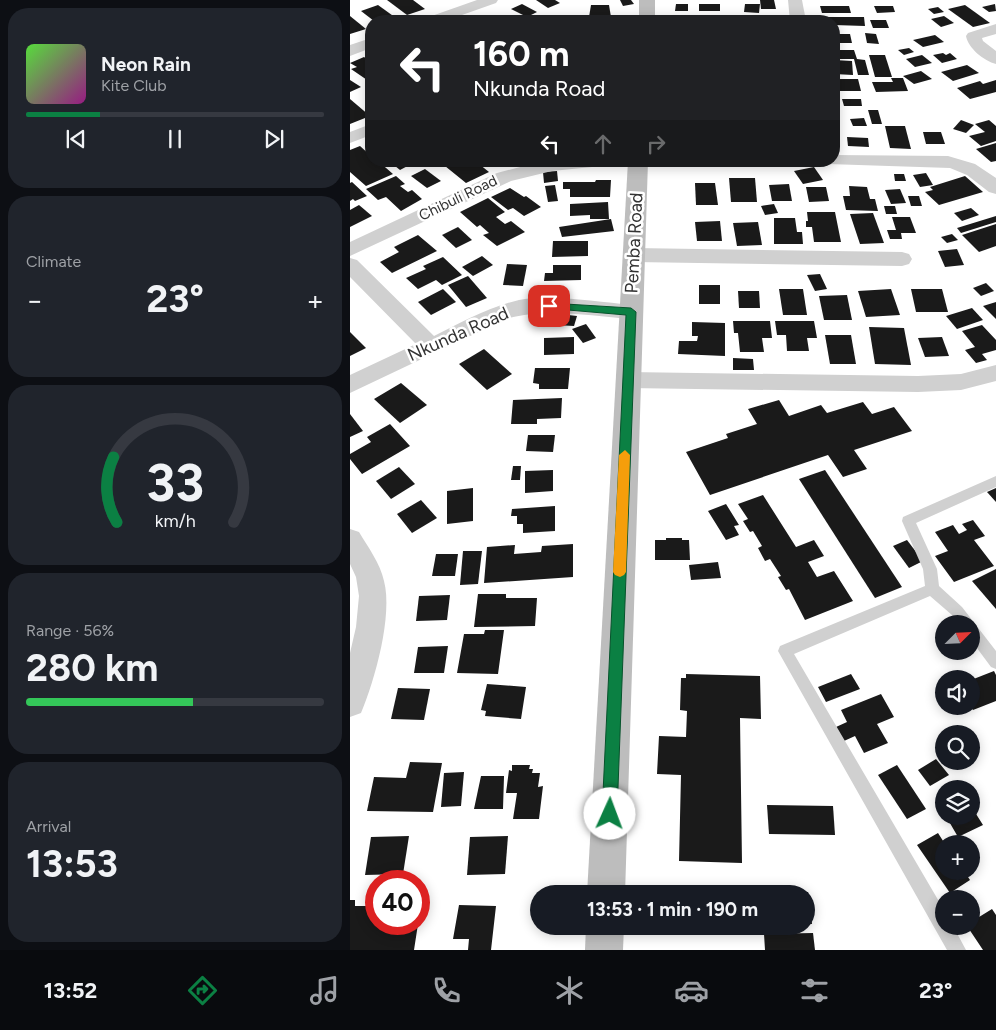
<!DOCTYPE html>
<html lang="en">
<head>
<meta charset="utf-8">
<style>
	:root { --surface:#171b24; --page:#20242c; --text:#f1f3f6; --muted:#9ea1a6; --line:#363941; --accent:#0b8043 }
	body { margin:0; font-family:Figtree,sans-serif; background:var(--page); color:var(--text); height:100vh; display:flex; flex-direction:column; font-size:19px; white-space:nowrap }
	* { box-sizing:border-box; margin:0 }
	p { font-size:16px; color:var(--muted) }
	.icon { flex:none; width:28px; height:28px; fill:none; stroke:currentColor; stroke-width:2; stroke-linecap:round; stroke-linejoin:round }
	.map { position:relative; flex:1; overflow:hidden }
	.sheet { display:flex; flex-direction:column; gap:8px; padding:8px; background:#0d0f14; width:350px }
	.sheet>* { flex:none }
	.hud { position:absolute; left:15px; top:15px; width:475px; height:152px; border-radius:20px; box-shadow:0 2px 12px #0003; background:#202124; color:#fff; overflow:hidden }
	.needle { width:32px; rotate:66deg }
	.controls { position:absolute; left:585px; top:615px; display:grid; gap:10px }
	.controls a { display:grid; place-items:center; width:45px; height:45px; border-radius:50%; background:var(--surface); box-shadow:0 2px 12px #0003; font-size:25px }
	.speed { position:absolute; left:15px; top:870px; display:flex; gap:10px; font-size:25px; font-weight:700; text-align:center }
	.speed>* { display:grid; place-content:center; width:65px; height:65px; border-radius:50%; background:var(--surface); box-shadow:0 2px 12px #0003; line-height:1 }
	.speed .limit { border:8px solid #d22; background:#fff; color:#111 }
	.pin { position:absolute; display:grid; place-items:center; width:42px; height:42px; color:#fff; margin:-21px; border-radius:10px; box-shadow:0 2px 8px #0006 }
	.me { position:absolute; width:55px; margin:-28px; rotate:2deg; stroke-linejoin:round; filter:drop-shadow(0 0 4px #0008) }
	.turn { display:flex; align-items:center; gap:18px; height:105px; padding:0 25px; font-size:22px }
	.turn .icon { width:65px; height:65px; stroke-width:2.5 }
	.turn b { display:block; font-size:35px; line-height:42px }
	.lanes { display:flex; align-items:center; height:48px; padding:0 25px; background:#0003; justify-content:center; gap:25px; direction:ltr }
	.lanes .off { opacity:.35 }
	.big { font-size:38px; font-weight:700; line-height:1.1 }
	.sheet .card { flex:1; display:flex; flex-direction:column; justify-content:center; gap:8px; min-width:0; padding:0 18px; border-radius:20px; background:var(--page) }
	.sheet .dial { align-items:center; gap:0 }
	.dial svg { height:130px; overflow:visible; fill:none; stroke:var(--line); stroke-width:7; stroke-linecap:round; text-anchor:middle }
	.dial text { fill:var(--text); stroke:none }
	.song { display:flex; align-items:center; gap:15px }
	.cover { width:60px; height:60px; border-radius:8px; background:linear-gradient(135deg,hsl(110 70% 55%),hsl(310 70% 35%)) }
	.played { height:5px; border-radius:2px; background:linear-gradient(90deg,var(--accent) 25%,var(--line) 25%) }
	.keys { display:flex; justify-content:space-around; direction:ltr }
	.heat { display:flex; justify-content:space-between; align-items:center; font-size:28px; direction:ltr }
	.charge { height:8px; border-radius:4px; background:linear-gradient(90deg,#34c759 56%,var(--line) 0) }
	.trip { position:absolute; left:180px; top:885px; width:285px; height:50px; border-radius:25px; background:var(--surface); box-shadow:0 2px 12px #0003; font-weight:700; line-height:50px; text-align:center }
	.tab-bar { display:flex; height:80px; justify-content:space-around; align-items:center; background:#090b0e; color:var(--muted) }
	.tab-bar .icon { width:35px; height:35px }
	.tab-bar .selected { color:var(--accent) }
	.tab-bar b { font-size:22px; color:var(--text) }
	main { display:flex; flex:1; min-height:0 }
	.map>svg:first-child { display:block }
	.building { fill:#1a1a1a }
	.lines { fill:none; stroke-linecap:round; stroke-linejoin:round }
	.lane { fill:#d0d0d0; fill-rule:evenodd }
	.street { fill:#d0d0d0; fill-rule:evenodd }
	.secondary { fill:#bdbdbd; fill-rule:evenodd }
	.route { fill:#0b8043; stroke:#07532c }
	.slow { fill:#f59e0b }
	.labels { text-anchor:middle; stroke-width:5; stroke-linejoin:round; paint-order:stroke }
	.far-street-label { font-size:15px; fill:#333; stroke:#fff }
	.street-label { font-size:18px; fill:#333; stroke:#fff }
</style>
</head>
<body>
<main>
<section class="sheet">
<div class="card">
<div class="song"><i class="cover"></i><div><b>Neon Rain</b><p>Kite Club</p></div></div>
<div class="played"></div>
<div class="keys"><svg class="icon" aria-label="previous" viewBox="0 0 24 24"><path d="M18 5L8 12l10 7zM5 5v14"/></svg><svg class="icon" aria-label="pause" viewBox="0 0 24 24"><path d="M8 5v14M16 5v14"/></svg><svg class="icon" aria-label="next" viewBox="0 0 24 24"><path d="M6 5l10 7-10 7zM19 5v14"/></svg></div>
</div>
<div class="card"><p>Climate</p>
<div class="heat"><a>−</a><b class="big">23°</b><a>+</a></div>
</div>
<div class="card dial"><svg viewBox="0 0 100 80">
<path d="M14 69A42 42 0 1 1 86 69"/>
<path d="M14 69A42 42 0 0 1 12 29" stroke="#0b8043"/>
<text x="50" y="56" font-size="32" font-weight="700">33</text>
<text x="50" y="72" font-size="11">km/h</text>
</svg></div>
<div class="card"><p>Range · 56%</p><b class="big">280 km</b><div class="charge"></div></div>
<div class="card"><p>Arrival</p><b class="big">13:53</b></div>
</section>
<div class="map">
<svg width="646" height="950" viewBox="0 0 646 950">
	<rect width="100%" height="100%" fill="#fff"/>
	<g class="building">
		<path d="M37,0H63L75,9L57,15Z"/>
		<path d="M186,0H205L210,3L198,8Z"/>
		<path d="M270,0H281L284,4L273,6Z"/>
		<path d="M410,0H424L426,9H411Z"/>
		<path d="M172,4L187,12L177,17L161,9Z"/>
		<path d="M326,4H338V11H325Z"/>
		<rect x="349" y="4" width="21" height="7"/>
		<path d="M395,4H410L409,13L394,12Z"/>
		<path d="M645,4L646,11L639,12L632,7Z"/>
		<path d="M28,5L46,18L37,21H24L11,11Z"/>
		<path d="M241,5H259L261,17H239Z"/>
		<path d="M615,5L640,23L623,27L598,9Z"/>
		<path d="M470,6H499L501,13H472Z"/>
		<path d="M524,6H543L545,12L527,13Z"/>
		<path d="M588,7L594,12L584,14L578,9Z"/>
		<path d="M153,15L163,21H139Z"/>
		<path d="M0,16L16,29L0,34Z"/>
		<path d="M594,16L604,23L591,27L581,19Z"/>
		<path d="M352,17H369L370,21H353Z"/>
		<path d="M476,17H514L515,26L484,25V21H477Z"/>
		<path d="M231,18L255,19V21H230Z"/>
		<path d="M399,18H415L416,21H399Z"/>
		<path d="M520,20H536L539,28H523Z"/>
		<path d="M515,33L526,34L529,44L517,43Z"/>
		<path d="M484,34H500L502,43H485Z"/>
		<path d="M585,35L594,42L573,47L563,40Z"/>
		<path d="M559,48L564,52L554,55L548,50Z"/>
		<path d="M484,50H504L507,59L515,60L519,75H508L504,59H484Z"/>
		<path d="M593,53L596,55L600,53L607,59L592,63L583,55Z"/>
		<path d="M519,55H535L542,77H525Z"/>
		<path d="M572,55L582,63L565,67L556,59Z"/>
		<path d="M14,57L21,62L20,82L1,69L7,67L0,63Z"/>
		<path d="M484,60L502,61L503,75L484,74Z"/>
		<path d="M617,65L629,73L603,81L591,72Z"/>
		<path d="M571,71L582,79L564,84L553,76Z"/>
		<path d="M541,78H553L558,91L526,92L522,82H543Z"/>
		<path d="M484,79H508L511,91H484Z"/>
		<path d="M0,80L11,87L0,92Z"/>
		<path d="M646,80V92L620,99L607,88L630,81L633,84Z"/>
		<path d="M0,99L20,116L0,124Z"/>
		<path d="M492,99H511L512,106H494Z"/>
		<path d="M518,110H528L532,124H522Z"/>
		<path d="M514,118L517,126H503L500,119Z"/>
		<path d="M611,120L624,125L616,133L603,129Z"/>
		<path d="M639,120L646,126V141L631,146L619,136L635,132L625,124Z"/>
		<path d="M535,126H555L561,149L540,148Z"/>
		<path d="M573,132H591L595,144H576Z"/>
		<path d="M497,137L518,138L519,147L498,146Z"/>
		<path d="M646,143V161L641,162L626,149Z"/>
		<path d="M10,146L21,156V161H28L43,174L16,186L0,172V150Z"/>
		<path d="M39,161H67L50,170Z"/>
		<path d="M107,161H115L122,167L129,164L139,172L116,183L95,166Z"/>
		<path d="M464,167L473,180L453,184L444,171Z"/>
		<path d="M75,169L91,181L77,188L61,176Z"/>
		<path d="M207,171L208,181L194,183L193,172Z"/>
		<path d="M576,173L583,185L570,187L563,175Z"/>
		<path d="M544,174H554L556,181H545Z"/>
		<path d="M46,176L55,184L50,186L58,192L62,190L72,199L51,211L36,197L28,200L16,189Z"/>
		<path d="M615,176L633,192L589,205L575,192L583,190L580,187Z"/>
		<path d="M379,178H405L407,202H381Z"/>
		<path d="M246,180H261L260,197H220V189H213V182H245Z"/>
		<path d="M2,182L17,196L5,201L3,199L0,201V183Z"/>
		<path d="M345,183H365L368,205H346Z"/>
		<path d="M439,184L442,201H422L419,185Z"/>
		<path d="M205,185L208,201L198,202L195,186Z"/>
		<path d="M499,186L517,187L520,199H525L528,211L496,210L493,196H500Z"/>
		<path d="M456,187H476L479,201L459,202Z"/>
		<path d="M160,188L174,197L176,196L191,207L174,216L163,208L158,210L141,197Z"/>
		<path d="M550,189L556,203L541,204L535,190Z"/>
		<path d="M558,196H569L572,206H561Z"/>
		<path d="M138,198L155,212L146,217L155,224L161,221L175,232L147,246L133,235L139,233L130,225L127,227L110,212Z"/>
		<path d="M258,202L259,219H240V215L220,216V204Z"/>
		<path d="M424,204L428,213L415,215L411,206Z"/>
		<path d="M9,205L22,216L0,227V210Z"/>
		<path d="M534,206H545L547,214H536Z"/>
		<path d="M621,208L629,215L612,221L604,213Z"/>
		<path d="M457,212H485L491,242H464L462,227H456V221H458Z"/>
		<path d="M523,213L534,243L510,244L500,214Z"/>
		<path d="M646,216V222L611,233L607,228Z"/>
		<path d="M542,217H560L566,233H551L552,239H540L537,230H546Z"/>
		<path d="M424,218H445L447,232H452L453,244H424Z"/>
		<path d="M261,219L264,231L212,237L209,227Z"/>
		<path d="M370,221L372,241H347L345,222Z"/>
		<path d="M408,222L412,245L387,246L383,223Z"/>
		<path d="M646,224V246L629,252L612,235Z"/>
		<path d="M108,227L122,240L106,248L92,235Z"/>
		<path d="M602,234L608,240L597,243L591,237Z"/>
		<path d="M68,235L87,251L42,273L30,262L49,252L44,247Z"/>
		<path d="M203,241H238V256L202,257Z"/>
		<path d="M607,249L614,265L595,267L588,251Z"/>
		<path d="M132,256L143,265L123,276L112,267Z"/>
		<path d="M93,257L112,275L92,285L86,280L68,289L56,278L76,269L73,266Z"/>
		<path d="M157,264L177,265L173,286L153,285Z"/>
		<path d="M203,265H231V280L194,281L195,273H203Z"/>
		<path d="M470,274L477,289L465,291L457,275Z"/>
		<path d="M118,276L137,298L116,307L98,285Z"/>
		<path d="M636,283L644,291L631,296L623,288Z"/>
		<rect x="349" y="285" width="21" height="19"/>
		<path d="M93,289L106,302L81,315L68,302Z"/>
		<path d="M429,289H453L457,315H433Z"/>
		<path d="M541,289L550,315L516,317L508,291Z"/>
		<path d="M561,289H592L598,312H566Z"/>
		<path d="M388,291H409L410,308H389Z"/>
		<path d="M497,295L502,320H474L469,296Z"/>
		<path d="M646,302V319L633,306Z"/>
		<path d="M622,308L633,320L607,329L596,316Z"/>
		<path d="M209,314L227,316L224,326L206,325Z"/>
		<path d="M383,321H420L422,338H412L414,352H390L388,333H384Z"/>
		<path d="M425,321H464L467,338H457L459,351H437L436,335H427Z"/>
		<path d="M342,322L375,323V356L328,354L329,341H347L348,336H342Z"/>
		<path d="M236,324L246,338L233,343L222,329Z"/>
		<path d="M632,325L646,340V350L632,354L637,360L626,363L615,350L625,347L612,331Z"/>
		<path d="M519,327L554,328L561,365L525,364Z"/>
		<path d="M0,332L16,348L0,356Z"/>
		<path d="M475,335H501L506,364H480Z"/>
		<path d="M224,337V354L194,355V338Z"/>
		<path d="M592,337L599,356L575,357L568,338Z"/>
		<path d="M134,349L162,374L137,390L109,364Z"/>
		<path d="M383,358L403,359L404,370H383Z"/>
		<path d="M185,368H220L218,389H189V384L183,383Z"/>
		<path d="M51,383L77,405L50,423L24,399Z"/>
		<path d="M212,398L211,418L187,419V424H161L163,400Z"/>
		<path d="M429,400L439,416L471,405L477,413L513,402L522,414L544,407L562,431L504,450L517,469L493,477L478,455L360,495L336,452L378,438L376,434L407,424L398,409Z"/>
		<path d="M0,414L13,431L0,437Z"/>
		<path d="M40,424L60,446L12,474L0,459V454L21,442L17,437Z"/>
		<path d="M178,435H205L203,452L176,451Z"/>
		<path d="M163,466H171L170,480H161Z"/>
		<path d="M49,467L65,484L41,499L26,481Z"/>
		<path d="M203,470V491L175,493V471Z"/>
		<path d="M475,470L552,587L525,598L449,479Z"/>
		<path d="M123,488V521L97,524V491Z"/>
		<path d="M646,488V502L637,492Z"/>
		<path d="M413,495L446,547L464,540L474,556L458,562L467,577L484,571L503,601L455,620L439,589L436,590L428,577L431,576L420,559L415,561L408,548L412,546L403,531L400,532L393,521L398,519L388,504Z"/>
		<path d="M71,500L87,518L62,533L47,514Z"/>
		<path d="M376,504L389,525L384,526L389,535L376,540L358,511Z"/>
		<path d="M205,506V531L173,533V524H167V516H161L162,509Z"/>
		<path d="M623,520L635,536L624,540L644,566L604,582L585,556L598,551L585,532L603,525L609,534L617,530L612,524Z"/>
		<path d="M316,538H332V540H339L340,560H305V540H316Z"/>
		<path d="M557,540L573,561L559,568L543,546Z"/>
		<path d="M223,544V577L134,583L137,547L165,545L164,554L191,552L192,546Z"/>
		<path d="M113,551H132L128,584L110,585Z"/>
		<path d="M86,554H108L105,576H82Z"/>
		<path d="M368,562L371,578L341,580L339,565Z"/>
		<path d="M646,569V609L622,581Z"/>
		<path d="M128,594H156V598H187L185,626L124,627Z"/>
		<path d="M100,595L97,620L66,621L69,596Z"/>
		<path d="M135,630H154L148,674L107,673L114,634H134Z"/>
		<path d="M98,646L94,673H64L68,647Z"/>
		<path d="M644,671L646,675V701L623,710L620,706L621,680Z"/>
		<path d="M336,674L410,676L411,719L390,718L392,863L329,861L331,775L307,774L309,736L336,737L337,711L330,710L331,678H336Z"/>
		<path d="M501,674L510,689L476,702L468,687Z"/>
		<path d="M137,684L176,687L171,719L135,716L136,711L131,710Z"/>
		<path d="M48,688L80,689L74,720L41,719Z"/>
		<path d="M531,694L544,717L527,724L538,743L514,753L505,736L494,741L486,727L497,722L491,710Z"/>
		<path d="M586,759L599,775L580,786L568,770Z"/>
		<path d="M60,762L92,763L83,812L17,811L24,777L56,778Z"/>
		<path d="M162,765H180L179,769H183L182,773H190L188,787L193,786L189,819H163L167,793H156L159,770L162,771Z"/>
		<path d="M547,765L576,809L557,819L528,775Z"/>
		<path d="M114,772L111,806L91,807L94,773Z"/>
		<path d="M131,776H154L153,809H124Z"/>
		<path d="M417,805L483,806L485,835L419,834Z"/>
		<path d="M621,806L633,825L608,837L597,818L601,816H621Z"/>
		<path d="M588,833L595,844L594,871H614L620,880L600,893L567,845Z"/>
		<path d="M59,836L53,874L15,875L21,837Z"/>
		<path d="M158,836L155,874L117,875L120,837Z"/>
		<path d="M456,892H458L462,924H456Z"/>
		<path d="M0,900H5V906H26V924H68L64,950H0Z"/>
		<path d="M109,905L146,906L141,950H118L119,939H103Z"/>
		<path d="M642,909L646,915V950H633L617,926H621V922Z"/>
		<path d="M463,933L465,950H415L414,934Z"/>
	</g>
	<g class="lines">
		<path class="lane" d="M646,476V487L566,523L587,569L589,586L612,607L646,651V669L641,667L621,640V624H608L602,615L580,596L444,654L594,910V926H603L616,950H597L428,651L430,646L575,586L573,569L552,521L553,517Z"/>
		<g class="street">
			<path d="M127,0H148L146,3L95,21H73L76,18Z"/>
			<path d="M438,0H452L456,21H440Z"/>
			<path d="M646,24V34L632,38L633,41L646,51V64C634,61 618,48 616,36L618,33Z"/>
			<path d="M21,38V48L0,56V45Z"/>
			<path d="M21,124V135L0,143V132Z"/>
			<path d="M484,155L598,156L625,164L646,178V194L639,192L617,175L600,168L478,164L476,161H484Z"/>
			<path d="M193,161H261L258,165L252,166L202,171L161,181L0,256V242L147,173Z"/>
			<path d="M284,248L552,252L559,254L562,259L559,264L552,266L284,262L277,260L274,255L277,250Z"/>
			<path d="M0,258L7,260L84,336C112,322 139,307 169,300C198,294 250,302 281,305L289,307L292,312L289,317L281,319C240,316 195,307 156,319L0,393V375L66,344L0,277Z"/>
			<path d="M646,365V381L611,390L568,392L278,388L270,386L267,380L270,374L278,372L568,376L611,374Z"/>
			<path d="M0,529L9,532C18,547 30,563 34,581C43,615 25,680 11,713L0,717V653L6,627L9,596L6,577L0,564Z"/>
		</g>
		<g class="secondary">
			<rect x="289" y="0" width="16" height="21"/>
			<path d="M278,161H298L275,894H237Z"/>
			<path d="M236,926H274L273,950H235Z"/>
		</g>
	</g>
	<path class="route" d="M199,303L281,308L286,312L267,814L265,819L260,821L254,819L252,814L276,315L195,308L194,306Z"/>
	<path class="slow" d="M275,450L280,455L276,572L274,575L270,577L265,575L263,572L269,455Z"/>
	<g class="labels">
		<g class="far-street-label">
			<text transform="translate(108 198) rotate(-26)" y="5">Chibuli Road</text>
		</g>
		<g class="street-label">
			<text transform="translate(284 243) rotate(-87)" y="6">Pemba Road</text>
			<text transform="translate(108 334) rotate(-24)" y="6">Nkunda Road</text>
		</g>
	</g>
</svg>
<div class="controls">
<a><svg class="needle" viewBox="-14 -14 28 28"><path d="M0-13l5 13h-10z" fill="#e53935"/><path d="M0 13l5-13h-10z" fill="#9ea1a6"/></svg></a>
<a><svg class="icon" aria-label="sound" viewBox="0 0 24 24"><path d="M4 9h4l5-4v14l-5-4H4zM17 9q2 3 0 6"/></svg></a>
<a><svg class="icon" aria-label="search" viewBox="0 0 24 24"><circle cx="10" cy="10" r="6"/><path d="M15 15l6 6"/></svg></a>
<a><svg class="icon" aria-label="layers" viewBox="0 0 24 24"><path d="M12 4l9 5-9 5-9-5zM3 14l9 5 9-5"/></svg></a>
<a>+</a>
<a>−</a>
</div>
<div class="speed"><div class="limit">40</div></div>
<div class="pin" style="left:199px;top:306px;background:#d93025"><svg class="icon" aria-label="arrive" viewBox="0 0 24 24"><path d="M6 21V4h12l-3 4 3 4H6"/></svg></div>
<svg class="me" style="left:260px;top:814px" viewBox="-20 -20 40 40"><circle r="19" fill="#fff"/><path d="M0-13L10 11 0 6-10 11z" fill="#0b8043"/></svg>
<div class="trip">13:53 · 1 min · 190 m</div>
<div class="hud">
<div class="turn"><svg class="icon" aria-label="left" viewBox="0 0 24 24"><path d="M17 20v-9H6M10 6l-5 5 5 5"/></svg><div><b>160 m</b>Nkunda Road</div></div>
<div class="lanes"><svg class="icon" aria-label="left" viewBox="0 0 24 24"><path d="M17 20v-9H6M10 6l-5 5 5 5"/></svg><svg class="icon off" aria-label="ahead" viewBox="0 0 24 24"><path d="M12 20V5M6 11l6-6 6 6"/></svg><svg class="icon off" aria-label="right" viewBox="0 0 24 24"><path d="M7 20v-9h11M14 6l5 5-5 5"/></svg></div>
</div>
</div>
</main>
<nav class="tab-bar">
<b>13:52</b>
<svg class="icon selected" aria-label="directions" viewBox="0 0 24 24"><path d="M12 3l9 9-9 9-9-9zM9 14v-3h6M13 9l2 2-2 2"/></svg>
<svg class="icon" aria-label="music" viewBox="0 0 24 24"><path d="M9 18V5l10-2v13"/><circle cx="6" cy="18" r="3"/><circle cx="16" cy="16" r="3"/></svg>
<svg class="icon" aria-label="phone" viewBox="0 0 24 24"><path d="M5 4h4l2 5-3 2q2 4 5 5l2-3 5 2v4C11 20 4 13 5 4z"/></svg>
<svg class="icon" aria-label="climate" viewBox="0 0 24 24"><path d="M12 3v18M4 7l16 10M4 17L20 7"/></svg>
<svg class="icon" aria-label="car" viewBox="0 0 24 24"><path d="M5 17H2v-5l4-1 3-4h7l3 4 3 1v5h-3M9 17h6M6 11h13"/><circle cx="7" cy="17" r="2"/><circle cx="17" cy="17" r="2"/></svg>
<svg class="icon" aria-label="filters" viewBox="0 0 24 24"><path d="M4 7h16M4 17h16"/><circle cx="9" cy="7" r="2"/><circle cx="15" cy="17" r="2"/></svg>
<b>23°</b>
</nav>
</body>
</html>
